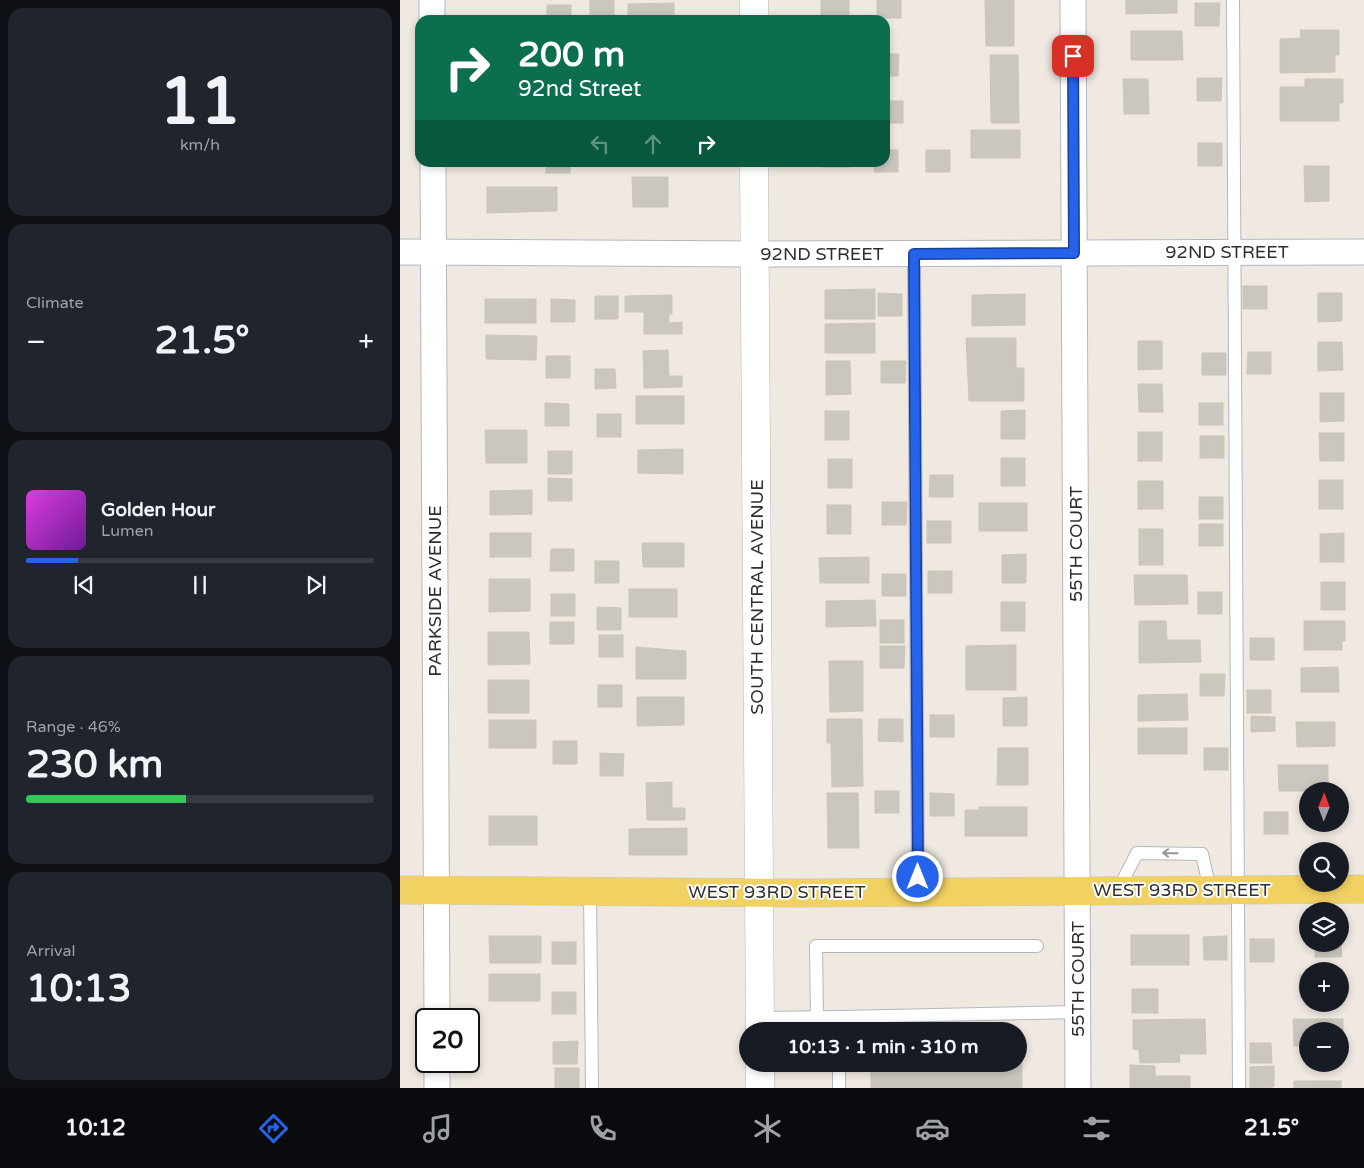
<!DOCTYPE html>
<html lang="en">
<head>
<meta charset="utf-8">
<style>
	:root { --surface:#171b24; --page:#20242c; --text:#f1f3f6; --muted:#9ea1a6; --line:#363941; --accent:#2563eb }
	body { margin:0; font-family:"Varela Round",sans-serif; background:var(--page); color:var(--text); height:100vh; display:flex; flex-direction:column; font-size:19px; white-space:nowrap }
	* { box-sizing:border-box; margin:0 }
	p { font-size:16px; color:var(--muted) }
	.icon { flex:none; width:28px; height:28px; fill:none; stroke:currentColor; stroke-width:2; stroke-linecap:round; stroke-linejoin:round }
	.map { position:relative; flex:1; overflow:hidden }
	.side { display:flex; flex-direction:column; gap:8px; padding:8px; background:#0d0f14; width:400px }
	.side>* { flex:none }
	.guide { position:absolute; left:15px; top:15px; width:475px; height:152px; border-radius:15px; box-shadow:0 2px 8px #0003; background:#0b6e4f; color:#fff; overflow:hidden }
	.needle { width:32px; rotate:1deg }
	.controls { position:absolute; left:899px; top:782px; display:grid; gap:10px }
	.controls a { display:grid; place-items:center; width:50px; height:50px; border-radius:50%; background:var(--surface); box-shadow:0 2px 8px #0003; font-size:25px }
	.speed { position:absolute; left:15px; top:1008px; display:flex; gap:10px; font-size:25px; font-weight:700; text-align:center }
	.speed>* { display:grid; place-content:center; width:65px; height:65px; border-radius:50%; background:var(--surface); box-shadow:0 2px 8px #0003; line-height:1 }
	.speed .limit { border:2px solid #111; border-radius:8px; background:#fff; color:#111 }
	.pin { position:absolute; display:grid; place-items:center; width:42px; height:42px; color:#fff; margin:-21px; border-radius:10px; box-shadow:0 2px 8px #0006 }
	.me { position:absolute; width:55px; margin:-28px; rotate:0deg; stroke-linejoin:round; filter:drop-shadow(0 0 4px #0008) }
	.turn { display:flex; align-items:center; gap:18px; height:105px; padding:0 20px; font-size:22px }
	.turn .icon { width:65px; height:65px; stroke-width:2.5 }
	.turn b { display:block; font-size:35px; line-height:42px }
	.lanes { display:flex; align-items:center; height:48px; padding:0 20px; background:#0003; justify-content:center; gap:25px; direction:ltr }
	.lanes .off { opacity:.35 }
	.big { font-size:38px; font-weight:800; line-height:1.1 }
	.side .card { flex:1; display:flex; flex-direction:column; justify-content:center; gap:8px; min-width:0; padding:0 18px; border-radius:15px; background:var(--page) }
	.side .dial { align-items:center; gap:0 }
	.dial b { font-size:65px; line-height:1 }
	.song { display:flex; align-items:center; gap:15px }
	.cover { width:60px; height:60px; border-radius:8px; background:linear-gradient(135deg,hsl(300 70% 55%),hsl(280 70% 35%)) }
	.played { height:5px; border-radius:2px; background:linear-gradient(90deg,var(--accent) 15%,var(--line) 15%) }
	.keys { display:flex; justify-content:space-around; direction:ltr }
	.heat { display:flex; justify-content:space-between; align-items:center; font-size:28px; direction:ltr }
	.charge { height:8px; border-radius:4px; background:linear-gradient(90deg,#34c759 46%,var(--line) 0) }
	.trip { position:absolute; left:339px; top:1022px; width:288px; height:50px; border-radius:25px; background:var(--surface); box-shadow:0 2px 8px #0003; font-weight:800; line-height:50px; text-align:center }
	.tab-bar { display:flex; height:80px; justify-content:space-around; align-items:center; background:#090b0e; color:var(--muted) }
	.tab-bar .icon { width:35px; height:35px }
	.tab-bar .selected { color:var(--accent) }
	.tab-bar b { font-size:22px; color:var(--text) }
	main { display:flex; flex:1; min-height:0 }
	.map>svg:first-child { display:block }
	.building { fill:#cbc7bf; stroke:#cbc5ba }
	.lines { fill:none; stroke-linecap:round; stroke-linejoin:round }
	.lane-casing { stroke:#b4b7c1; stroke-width:14 }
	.street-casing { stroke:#b4b7c1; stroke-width:27 }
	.secondary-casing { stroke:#b4b7c1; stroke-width:29 }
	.primary-casing { stroke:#c9c9c9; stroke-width:29 }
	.lane { stroke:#fff; stroke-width:12 }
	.street { stroke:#fff; stroke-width:25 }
	.secondary { stroke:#fff; stroke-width:28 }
	.primary { stroke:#f2d163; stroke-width:28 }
	.oneway { stroke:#969696 }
	.route-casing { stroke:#184099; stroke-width:12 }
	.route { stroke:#2563eb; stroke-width:9 }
	.labels { text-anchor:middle; stroke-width:4; stroke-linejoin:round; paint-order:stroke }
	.street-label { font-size:18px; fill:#2e2e2e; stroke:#fff }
</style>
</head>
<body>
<main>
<section class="side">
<div class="card dial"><b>11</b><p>km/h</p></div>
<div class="card"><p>Climate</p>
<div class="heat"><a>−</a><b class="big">21.5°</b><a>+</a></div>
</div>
<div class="card">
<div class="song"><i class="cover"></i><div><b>Golden Hour</b><p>Lumen</p></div></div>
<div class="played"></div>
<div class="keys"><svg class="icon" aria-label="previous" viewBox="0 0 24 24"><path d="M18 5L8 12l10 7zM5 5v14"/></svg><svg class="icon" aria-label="pause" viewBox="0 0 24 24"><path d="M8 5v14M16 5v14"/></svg><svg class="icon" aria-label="next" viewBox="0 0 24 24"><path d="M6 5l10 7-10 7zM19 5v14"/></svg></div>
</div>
<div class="card"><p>Range · 46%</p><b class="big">230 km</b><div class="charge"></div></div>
<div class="card"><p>Arrival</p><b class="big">10:13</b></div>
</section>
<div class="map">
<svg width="964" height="1088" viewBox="0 0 964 1088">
	<rect width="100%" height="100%" fill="#efe9e1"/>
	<g class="building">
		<rect x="190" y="0" width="24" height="17"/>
		<rect x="421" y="0" width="28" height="20"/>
		<rect x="477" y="0" width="24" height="18"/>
		<path d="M585,0H614V46H586Z"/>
		<path d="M726,0H777V13L726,14Z"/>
		<path d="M274,3V20H228V4Z"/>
		<path d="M795,3H820L819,26H795Z"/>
		<rect x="147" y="5" width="24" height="15"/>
		<path d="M900,30H939V55H935V72L880,73V39L901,38Z"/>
		<path d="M731,31H782L783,60H731Z"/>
		<path d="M485,54H499L498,76H485Z"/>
		<path d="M590,55H618L619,123H591Z"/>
		<path d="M797,78H822L821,101H797Z"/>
		<path d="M723,79H748L749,114H724Z"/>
		<path d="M905,79H943V103H939V121H880V87H905Z"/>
		<rect x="485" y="101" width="18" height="22"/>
		<rect x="571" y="130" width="49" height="28"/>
		<rect x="798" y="143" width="24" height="23"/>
		<path d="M485,150H498V172H474V162H485Z"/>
		<rect x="526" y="150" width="24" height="22"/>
		<rect x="146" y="162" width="24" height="11"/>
		<rect x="422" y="162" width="28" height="5"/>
		<path d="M904,166H929V201L905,202Z"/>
		<path d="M232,177H268V207H233Z"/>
		<path d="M87,187H157V211L87,213Z"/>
		<rect x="843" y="286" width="24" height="23"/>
		<path d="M475,289V319H425V290Z"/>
		<path d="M478,293L502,294V316H478Z"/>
		<path d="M918,293H942V321L918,322Z"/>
		<path d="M625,294V325L572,326V295Z"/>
		<path d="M272,295V314H269V323L282,322V334H244V312H225V296Z"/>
		<rect x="195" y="296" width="23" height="23"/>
		<rect x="85" y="299" width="51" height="24"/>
		<path d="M151,299L175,300V322H151Z"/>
		<path d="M475,323V353H425V324Z"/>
		<path d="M86,335L137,336L136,360L86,359Z"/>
		<path d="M566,338H616V368H624V401H569Z"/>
		<path d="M738,341H762V369L738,370Z"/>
		<path d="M918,342H942L943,370L918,371Z"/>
		<path d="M268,350L269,376H282V387L244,388L243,351Z"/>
		<path d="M848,352H871V374H847Z"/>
		<rect x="802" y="353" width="24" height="22"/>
		<rect x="146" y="356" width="24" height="22"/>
		<path d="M426,361H450L451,394L426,395Z"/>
		<path d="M481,361H506L505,383H481Z"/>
		<path d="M195,369H215L216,388L195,389Z"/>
		<path d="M738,384H762L763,412H739Z"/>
		<path d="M920,393H944V421L920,422Z"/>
		<rect x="236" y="396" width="48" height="28"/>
		<path d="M145,403L169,404V426H145Z"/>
		<rect x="799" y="403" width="24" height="22"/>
		<path d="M625,410V439H601V411Z"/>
		<rect x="425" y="411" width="24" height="29"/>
		<rect x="197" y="414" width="24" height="23"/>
		<path d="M85,430H127V463H86Z"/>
		<rect x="738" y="432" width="24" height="29"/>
		<path d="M919,433H944V461H920Z"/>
		<rect x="800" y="436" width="24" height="22"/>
		<path d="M283,449V474L238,473V450Z"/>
		<rect x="148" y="451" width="24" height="23"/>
		<rect x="601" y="458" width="24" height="28"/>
		<rect x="428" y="459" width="24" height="29"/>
		<path d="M530,475H553V497H529Z"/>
		<path d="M148,478L172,479V501H148Z"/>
		<rect x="919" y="480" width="24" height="29"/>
		<rect x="738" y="481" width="25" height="28"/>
		<path d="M132,490V514L90,515V491Z"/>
		<rect x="799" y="497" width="24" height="22"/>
		<path d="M482,502H507L506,525H482Z"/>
		<rect x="579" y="503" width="48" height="28"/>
		<rect x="427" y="505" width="24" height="29"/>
		<rect x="527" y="521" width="24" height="22"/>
		<rect x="799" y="524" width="24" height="22"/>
		<rect x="739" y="529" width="24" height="36"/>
		<rect x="90" y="533" width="41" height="24"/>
		<path d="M944,533V562H920V534Z"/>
		<path d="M242,543H284V567H243Z"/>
		<path d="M151,549H174V571H150Z"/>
		<path d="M626,554V583H602V555Z"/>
		<path d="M469,557V583H420L419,558Z"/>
		<rect x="195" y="561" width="24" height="22"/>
		<rect x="528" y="571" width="24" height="22"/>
		<rect x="482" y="574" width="24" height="22"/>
		<path d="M734,575H787L788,604L735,605Z"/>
		<path d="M89,579H130V611L89,612Z"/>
		<rect x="921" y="582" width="24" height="28"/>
		<rect x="229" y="589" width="48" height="28"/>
		<rect x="798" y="592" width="24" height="22"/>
		<rect x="151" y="594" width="24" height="22"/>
		<path d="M475,600L476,626L426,627V601Z"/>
		<rect x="601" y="602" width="24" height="29"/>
		<path d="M197,607L221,608V630H197Z"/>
		<rect x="480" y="620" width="24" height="23"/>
		<path d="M739,621H766L767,640H800L801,662L739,663Z"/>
		<path d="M904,621H945V641H942V650H904Z"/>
		<rect x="150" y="622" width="24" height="22"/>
		<path d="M88,632H129L130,664L88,665Z"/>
		<rect x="199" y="635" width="24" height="22"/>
		<rect x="850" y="638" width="24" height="22"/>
		<path d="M616,645V690H566V646Z"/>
		<path d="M480,646H505L504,668H480Z"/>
		<path d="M236,647L286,651V679H236Z"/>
		<path d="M429,661H463V711L430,712Z"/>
		<path d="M938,667L939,692H901V668Z"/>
		<path d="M800,674H825L824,696H800Z"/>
		<rect x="88" y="680" width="41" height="33"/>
		<rect x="198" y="685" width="24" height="22"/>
		<rect x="847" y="690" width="24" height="23"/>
		<path d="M787,694L788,720L738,721V695Z"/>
		<path d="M237,697H284V725L237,726Z"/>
		<path d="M627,697V726H603V698Z"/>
		<rect x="530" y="715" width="24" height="22"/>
		<path d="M851,716L875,717V731L851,732Z"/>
		<path d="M427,719H462L463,786L432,787L431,743H427Z"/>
		<path d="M479,719H503V742L478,741Z"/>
		<rect x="89" y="720" width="47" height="28"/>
		<path d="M896,722H935V746L897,747Z"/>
		<rect x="738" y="728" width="49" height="26"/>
		<rect x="153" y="741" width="24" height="23"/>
		<path d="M598,748H628V785H597Z"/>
		<rect x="804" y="748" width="24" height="22"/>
		<path d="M200,753L224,754L223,776H200Z"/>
		<path d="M878,765H928V791H879Z"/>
		<path d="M272,782V808H285V820H247L246,783Z"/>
		<rect x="475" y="791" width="24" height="22"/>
		<path d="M427,793H458L459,848H428Z"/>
		<path d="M530,793L554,794V816H530Z"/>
		<path d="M579,807H627V836H565V810H579Z"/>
		<rect x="864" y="812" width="24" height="22"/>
		<rect x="89" y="816" width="48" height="29"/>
		<path d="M287,828V855H229V829Z"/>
		<path d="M940,933L942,957H915V944H940Z"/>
		<rect x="731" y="935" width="58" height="30"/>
		<path d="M89,936H141V963H90Z"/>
		<path d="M827,936V960H804L803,937Z"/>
		<rect x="850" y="939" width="24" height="23"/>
		<rect x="152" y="942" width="24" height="22"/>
		<rect x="89" y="974" width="51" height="27"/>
		<path d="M900,975H908V998H901Z"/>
		<rect x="732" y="989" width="26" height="24"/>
		<rect x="152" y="992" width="24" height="22"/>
		<path d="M805,1019L806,1054H779L780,1062L740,1063L739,1050L733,1049V1020Z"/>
		<path d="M893,1019H943V1045H940V1031H908V1045L894,1046Z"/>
		<path d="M178,1041L177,1064H153V1042Z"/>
		<path d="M850,1043H871L872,1063H850Z"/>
		<path d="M618,1062H622V1088H471V1064Z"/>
		<path d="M730,1065L755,1066V1076H790V1088H730Z"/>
		<path d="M874,1066V1087L850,1088V1067Z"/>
		<rect x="155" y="1068" width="24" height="20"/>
		<rect x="894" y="1081" width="47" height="7"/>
	</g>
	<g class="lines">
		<defs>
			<g id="lane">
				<path d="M833,0L839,1088"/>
				<path d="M514,254L518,892"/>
				<path d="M718,890L737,853L802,854L810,890"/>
				<path d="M190,891L192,1088"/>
				<path d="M440,1017L678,1012"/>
				<path d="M360,1018L440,1017V1031"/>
				<path d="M417,1018L416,946H637"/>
				<path d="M439,1088V1064"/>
			</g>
			<g id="street">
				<path d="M32,0V20"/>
				<path d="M673,0L678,1088"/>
				<path d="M33,162L37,1019"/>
				<path d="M0,252L355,254L964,252"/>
				<path d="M37,1061V1088"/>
			</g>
			<g id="secondary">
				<path d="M354,0V20"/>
				<path d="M354,162L360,1031"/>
				<path d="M360,1064V1088"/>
			</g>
			<path id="primary" d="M0,890L401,893L964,889"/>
		</defs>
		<use href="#lane" class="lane-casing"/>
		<use href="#street" class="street-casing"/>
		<use href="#secondary" class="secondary-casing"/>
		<use href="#primary" class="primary-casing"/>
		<use href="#lane" class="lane"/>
		<use href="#street" class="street"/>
		<use href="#secondary" class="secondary"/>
		<use href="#primary" class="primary"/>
	</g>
	<defs><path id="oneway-shaft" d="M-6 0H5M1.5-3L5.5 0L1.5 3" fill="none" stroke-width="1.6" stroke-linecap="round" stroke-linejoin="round" transform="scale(1.25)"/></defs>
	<use class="oneway" href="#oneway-shaft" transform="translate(770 853) rotate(-179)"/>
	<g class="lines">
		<defs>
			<path id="route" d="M518,877L514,254L674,253L673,56"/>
		</defs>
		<use href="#route" class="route-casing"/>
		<use href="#route" class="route"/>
	</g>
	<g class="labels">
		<g class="street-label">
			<text x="827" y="258">92ND STREET</text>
			<text x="422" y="260">92ND STREET</text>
			<text transform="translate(676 544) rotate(-90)" y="6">55TH COURT</text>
			<text transform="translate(35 591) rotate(-90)" y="6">PARKSIDE AVENUE</text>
			<text transform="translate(357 597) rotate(-90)" y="6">SOUTH CENTRAL AVENUE</text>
			<text x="782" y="896">WEST 93RD STREET</text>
			<text x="377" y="898">WEST 93RD STREET</text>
			<text transform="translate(678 979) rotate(-90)" y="6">55TH COURT</text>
		</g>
	</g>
</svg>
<div class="controls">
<a><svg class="needle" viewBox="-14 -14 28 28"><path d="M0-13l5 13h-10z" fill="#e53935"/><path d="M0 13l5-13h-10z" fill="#9ea1a6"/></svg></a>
<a><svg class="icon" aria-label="search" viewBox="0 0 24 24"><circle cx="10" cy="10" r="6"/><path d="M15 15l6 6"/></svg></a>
<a><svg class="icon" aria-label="layers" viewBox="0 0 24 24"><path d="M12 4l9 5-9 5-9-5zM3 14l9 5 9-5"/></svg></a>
<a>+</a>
<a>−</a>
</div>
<div class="speed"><div class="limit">20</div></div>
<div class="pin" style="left:673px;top:56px;background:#d93025"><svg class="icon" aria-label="arrive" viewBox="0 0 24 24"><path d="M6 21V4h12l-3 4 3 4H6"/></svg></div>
<svg class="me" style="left:518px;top:877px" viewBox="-20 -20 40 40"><circle r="17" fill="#2563eb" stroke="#fff" stroke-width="3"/><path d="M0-11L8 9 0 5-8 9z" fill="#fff"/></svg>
<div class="trip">10:13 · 1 min · 310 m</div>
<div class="guide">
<div class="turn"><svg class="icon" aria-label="right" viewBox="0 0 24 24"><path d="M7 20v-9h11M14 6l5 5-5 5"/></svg><div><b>200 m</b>92nd Street</div></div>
<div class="lanes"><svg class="icon off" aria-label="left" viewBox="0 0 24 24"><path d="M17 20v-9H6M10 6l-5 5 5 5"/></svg><svg class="icon off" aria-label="ahead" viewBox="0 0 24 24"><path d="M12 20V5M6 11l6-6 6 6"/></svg><svg class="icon" aria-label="right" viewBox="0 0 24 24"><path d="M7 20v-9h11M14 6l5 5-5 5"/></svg></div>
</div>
</div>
</main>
<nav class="tab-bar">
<b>10:12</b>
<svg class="icon selected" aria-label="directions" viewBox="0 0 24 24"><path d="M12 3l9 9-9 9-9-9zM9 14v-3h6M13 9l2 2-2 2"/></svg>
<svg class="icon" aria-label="music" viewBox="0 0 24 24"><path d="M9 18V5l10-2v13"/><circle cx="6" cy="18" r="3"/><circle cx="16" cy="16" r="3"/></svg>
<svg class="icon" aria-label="phone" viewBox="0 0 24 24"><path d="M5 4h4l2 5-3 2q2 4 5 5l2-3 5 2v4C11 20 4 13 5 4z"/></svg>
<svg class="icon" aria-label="climate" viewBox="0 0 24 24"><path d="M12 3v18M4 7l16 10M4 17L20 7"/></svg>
<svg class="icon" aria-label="car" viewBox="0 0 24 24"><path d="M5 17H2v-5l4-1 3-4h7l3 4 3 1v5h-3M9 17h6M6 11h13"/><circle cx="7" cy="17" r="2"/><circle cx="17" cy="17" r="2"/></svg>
<svg class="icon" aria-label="filters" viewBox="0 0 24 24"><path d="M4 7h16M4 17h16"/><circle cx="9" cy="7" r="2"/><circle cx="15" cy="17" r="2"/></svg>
<b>21.5°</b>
</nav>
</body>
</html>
